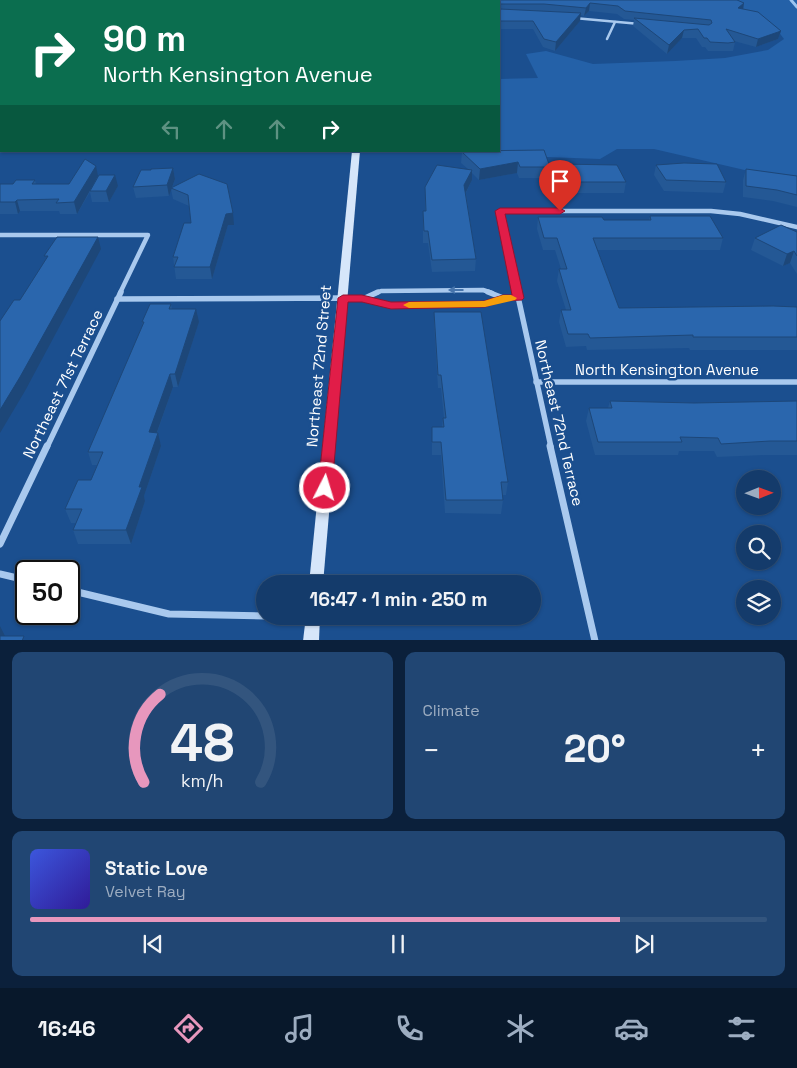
<!DOCTYPE html>
<html lang="en">
<head>
<meta charset="utf-8">
<style>
	:root { --surface:#143b6b; --page:#214673; --text:#f1f3f6; --muted:#9dadc1; --line:#33557e; --accent:#e797bd }
	body { margin:0; font-family:"Space Grotesk",sans-serif; background:var(--page); color:var(--text); height:100vh; display:flex; flex-direction:column; font-size:19px; white-space:nowrap }
	* { box-sizing:border-box; margin:0 }
	p { font-size:16px; color:var(--muted) }
	.icon { flex:none; width:28px; height:28px; fill:none; stroke:currentColor; stroke-width:2; stroke-linecap:round; stroke-linejoin:round }
	.map { position:relative; height:640px; overflow:hidden }
	.sheet { display:flex; flex-direction:column; gap:12px; padding:12px; background:#0b203b; flex:1 }
	.sheet>* { flex:none }
	.banner { position:absolute; left:0px; top:0px; width:500px; height:152px; box-shadow:0 1px 4px #0004,0 0 0 1px var(--line); background:#0b6e4f; color:#fff; overflow:hidden }
	.needle { width:32px; rotate:89deg }
	.controls { position:absolute; left:736px; top:470px; display:grid; gap:10px }
	.controls a { display:grid; place-items:center; width:45px; height:45px; border-radius:50%; background:var(--surface); box-shadow:0 1px 4px #0004,0 0 0 1px var(--line); font-size:25px }
	.speed { position:absolute; left:15px; top:560px; display:flex; gap:10px; font-size:25px; font-weight:700; text-align:center }
	.speed>* { display:grid; place-content:center; width:65px; height:65px; border-radius:50%; background:var(--surface); box-shadow:0 1px 4px #0004,0 0 0 1px var(--line); line-height:1 }
	.speed .limit { border:2px solid #111; border-radius:8px; background:#fff; color:#111 }
	.pin { position:absolute; display:grid; place-items:center; width:42px; height:42px; color:#fff; margin:-51px -21px; border-radius:50% 50% 50% 0; rotate:-45deg; box-shadow:0 0 5px #0007 }
	.pin .icon { rotate:45deg }
	.me { position:absolute; width:55px; margin:-28px; rotate:5deg; stroke-linejoin:round; filter:drop-shadow(0 0 4px #0008) }
	.turn { display:flex; align-items:center; gap:18px; height:105px; padding:0 20px; font-size:22px }
	.turn .icon { width:65px; height:65px; stroke-width:2.5 }
	.turn b { display:block; font-size:35px; line-height:42px }
	.lanes { display:flex; align-items:center; height:48px; padding:0 20px; background:#0003; justify-content:center; gap:25px; direction:ltr }
	.lanes .off { opacity:.35 }
	.big { font-size:38px; font-weight:600; line-height:1.1 }
	.sheet .widget { flex:1; display:flex; flex-direction:column; justify-content:center; gap:8px; min-width:0; padding:0 18px; border-radius:10px; background:var(--page) }
	.sheet .dial { align-items:center; gap:0 }
	.dial svg { height:130px; overflow:visible; fill:none; stroke:var(--line); stroke-width:7; stroke-linecap:round; text-anchor:middle }
	.dial text { fill:var(--text); stroke:none }
	.song { display:flex; align-items:center; gap:15px }
	.cover { width:60px; height:60px; border-radius:8px; background:linear-gradient(135deg,hsl(230 70% 55%),hsl(250 70% 35%)) }
	.played { height:5px; border-radius:2px; background:linear-gradient(90deg,var(--accent) 80%,var(--line) 80%) }
	.keys { display:flex; justify-content:space-around; direction:ltr }
	.heat { display:flex; justify-content:space-between; align-items:center; font-size:28px; direction:ltr }
	.sheet .tiles { flex:1; display:grid; gap:12px; grid-template-columns:1fr 1fr }
	.widget:last-child { grid-column:span 2 }
	.trip { position:absolute; left:256px; top:575px; width:285px; height:50px; border-radius:25px; background:var(--surface); box-shadow:0 1px 4px #0004,0 0 0 1px var(--line); font-weight:600; line-height:50px; text-align:center }
	.dock { display:flex; height:80px; justify-content:space-around; align-items:center; background:#08182b; color:var(--muted) }
	.dock .icon { width:35px; height:35px }
	.dock .selected { color:var(--accent) }
	.dock b { font-size:22px; color:var(--text) }
	.map>svg:first-child { display:block }
	.green { fill:#2461a8 }
	.lines { fill:none; stroke-linecap:round; stroke-linejoin:round }
	.stream { stroke:#9cc4f0; stroke-width:3 }
	.minor-far3 { stroke:#a9c9ee; stroke-width:2.5 }
	.minor-far2 { stroke:#a9c9ee; stroke-width:4.5 }
	.minor-far1 { stroke:#a9c9ee; stroke-width:5.5 }
	.minor { stroke:#a9c9ee; stroke-width:7 }
	.secondary { fill:#d6e6fa; fill-rule:evenodd }
	.wall { fill:#245895 }
	.shaded-wall { fill:#1d4779 }
	.building { fill:#2a66ad; stroke:#1d4779 }
	.oneway { fill:#4674ac }
	.route { fill:#e11d48; stroke:#92132f }
	.slow { fill:#f59e0b }
	.labels { text-anchor:middle; stroke-width:5; stroke-linejoin:round; paint-order:stroke }
	.street-label { font-size:15px; fill:#fff; stroke:#1b4f8f }
</style>
</head>
<body>
<div class="map">
<svg width="797" height="641" viewBox="0 0 797 641">
	<rect width="100%" height="100%" fill="#1b4f8f"/>
	<path class="green" d="M723,0H797V182L654,149H617L600,159L547,157L525,150H499V79L538,78L526,54L546,51L593,64L675,61L725,58L768,50L784,39L775,27Z"/>
	<g class="lines">
		<path class="stream" d="M791,0L797,7"/>
		<g class="minor-far3">
			<path d="M574,18L640,24"/>
			<path d="M607,39L615,22"/>
		</g>
		<g class="minor-far2">
			<path d="M0,235H148L120,293"/>
			<path d="M376,293L381,291L483,290L492,293"/>
			<path d="M517,293L500,211H711L740,214L797,227"/>
		</g>
		<g class="minor-far1">
			<path d="M488,292L503,298"/>
			<path d="M517,292L551,447"/>
			<path d="M117,299L343,298L362,299L391,305L485,304L503,298H518"/>
			<path d="M363,299L378,292"/>
			<path d="M536,382H797"/>
			<path d="M47,447L121,292"/>
		</g>
		<g class="minor">
			<path d="M550,446L595,641"/>
			<path d="M0,544L47,446"/>
			<path d="M0,574L26,580"/>
			<path d="M69,590L169,614L312,617"/>
		</g>
		<g class="secondary">
			<rect x="359" y="0" width="4" height="1"/>
			<path d="M352,151H360L323,584H309Z"/>
			<path d="M306,616H320L319,641H303Z"/>
		</g>
	</g>
	<g class="wall">
		<path d="M0,0L1,1V47H0Z"/>
		<path d="M466,0H737L743,9L781,31L778,39L756,47L734,41L735,42L733,51H708L705,47H702L696,38H682L667,54L633,26L634,20L624,19L617,14L589,11L584,16L580,15V21L555,51L543,47L533,29H499V1H466Z"/>
		<path d="M462,152L550,167L549,178H519L517,173L479,180L472,173V180L466,193L476,259L475,271L432,272L428,243H423V211H425V187L468,169L461,163Z"/>
		<path d="M559,164L626,182L624,193H563L557,175Z"/>
		<path d="M656,165L726,182L723,193L664,191L654,175Z"/>
		<path d="M173,168L175,179L172,188L199,174L234,225H228L212,279H176L173,257L191,223L189,206L173,199L171,189L169,196L136,198L133,187L151,170Z"/>
		<path d="M746,169L797,176V207L773,201L743,197V180Z"/>
		<path d="M98,176L118,186L109,202H92L90,192L77,214H60L59,211H20L18,214H0V184H13L35,180L36,184H69Z"/>
		<path d="M650,216L723,238L720,250H597L619,308L797,307V350H690L689,348L587,350L586,346L566,347L559,322L561,310H566L557,281L559,269H561L555,250H543L537,229L538,217L604,220H649Z"/>
		<path d="M797,232V274L790,263L783,266L751,250L755,238Z"/>
		<path d="M171,304L172,309L199,322L178,387H173L157,433L161,446L144,496L145,501L131,544H78L73,530L76,523H71L65,509L91,480L97,465H92L88,452L143,325L142,322Z"/>
		<path d="M434,312L508,482L506,495H502L503,500L501,514L445,513L441,455H432V427H442L443,418H444L441,388H438L434,325Z"/>
		<path d="M610,401L694,403L797,401V455H765L717,457L714,451H679L678,455H595L586,421L589,408H608Z"/>
	</g>
	<g class="shaded-wall">
		<path d="M590,3L589,11L584,16L586,8Z"/>
		<path d="M744,3L743,11L738,8Z"/>
		<path d="M581,13L580,21L555,51L556,42Z"/>
		<path d="M684,30L682,38L667,54L669,45Z"/>
		<path d="M781,31L778,39L756,47L758,39Z"/>
		<path d="M518,162L517,173L479,180L480,169Z"/>
		<path d="M96,166L98,176L77,214L74,202Z"/>
		<path d="M173,168L175,179L169,196L167,185Z"/>
		<path d="M472,170V180L464,196V185Z"/>
		<path d="M115,175L118,186L109,202L106,191Z"/>
		<path d="M17,200L20,211L18,214L15,202Z"/>
		<path d="M233,213L234,225H228L212,279L210,267L226,214Z"/>
		<path d="M98,237L101,249L25,391L0,433V410Z"/>
		<path d="M794,251L790,263L783,266L787,254Z"/>
		<path d="M196,309L199,322L178,387L175,374Z"/>
		<path d="M170,374L173,387L152,446L149,432Z"/>
		<path d="M158,433L161,446L144,496L145,501L131,544L126,530L139,487Z"/>
		<path d="M0,626L7,640L0,641Z"/>
	</g>
	<g class="building">
		<path d="M0,0H305V1H1V39H0Z"/>
		<rect x="398" y="0" width="21" height="1"/>
		<path d="M468,0H737L744,3L738,8L758,12L781,31L758,39L726,29L735,42L728,43L710,42L707,38H704L698,29L684,30L669,45L634,18L709,25L712,23L711,20L625,11L618,6L590,3L586,8L544,4H499V1H468Z"/>
		<path d="M499,9H500L581,13L556,42L544,39L533,21H499Z"/>
		<path d="M544,150L550,167H520L518,162L480,169L462,152L467,151Z"/>
		<path d="M85,159L96,166L74,202L56,203L59,199L17,200L15,202H0V184H13L16,180H35L32,184H69Z"/>
		<path d="M684,163L717,164L726,182L666,180L656,165Z"/>
		<path d="M559,164L617,165L626,182H565Z"/>
		<path d="M437,165L472,170L464,185L476,259L432,260L428,231H424L423,211H426L425,187Z"/>
		<path d="M173,168L167,185L133,187L141,170H151V169Z"/>
		<path d="M746,169L797,176V195L777,190L746,186Z"/>
		<path d="M199,174L227,184L233,213L226,214L210,267H174L178,257H173L184,223H191L188,195L171,188Z"/>
		<path d="M99,175H115L106,191H90Z"/>
		<path d="M650,216H710L723,238H593L619,308L773,306L797,307V337H693V335L590,338L588,334H568L561,310H571L559,269H567L557,238H544L538,217H602L604,220H651Z"/>
		<path d="M781,225L797,232V256L794,251L787,254L755,238Z"/>
		<path d="M57,237H98L20,377L0,410V321L14,300H20L48,256H44Z"/>
		<path d="M150,304H171L169,309H196L175,374H170L149,432L158,433L139,487H142L126,530H73L82,509H65L78,480H91L103,452H88L144,322H142Z"/>
		<path d="M434,312H481L508,482H501L503,500H446L441,442H432V427H444L443,418H446L441,375H438Z"/>
		<path d="M610,401L694,403L797,401V441H770L721,444L718,438L680,437L682,442H598L589,408H612Z"/>
		<path d="M0,636H24L22,641H0Z"/>
	</g>
	<defs><path id="oneway-solid" d="M-6-.8H1V-3.2L6.5 0L1 3.2V.8H-6Z" transform="scale(1.25)"/></defs>
	<use class="oneway" href="#oneway-solid" transform="translate(456 290) rotate(180)"/>
	<path class="route" d="M500,208H560L565,211L560,214H505L524,298L522,300L504,301L485,307L391,309L362,302H348L332,488L330,492L325,494L320,492L318,488L338,298L343,295H362L391,302L484,301L503,295H512L495,211Z"/>
	<path class="slow" d="M511,295L517,298L515,300L485,307L409,308L403,305L409,302L484,301L503,295Z"/>
	<g class="labels">
		<g class="street-label">
			<text transform="translate(319 366) rotate(-85)" y="5">Northeast 72nd Street</text>
			<text x="667" y="375">North Kensington Avenue</text>
			<text transform="translate(63 384) rotate(-64)" y="5">Northeast 71st Terrace</text>
			<text transform="translate(559 423) rotate(77)" y="5">Northeast 72nd Terrace</text>
		</g>
	</g>
</svg>
<div class="controls">
<a><svg class="needle" viewBox="-14 -14 28 28"><path d="M0-13l5 13h-10z" fill="#e53935"/><path d="M0 13l5-13h-10z" fill="#9dadc1"/></svg></a>
<a><svg class="icon" aria-label="search" viewBox="0 0 24 24"><circle cx="10" cy="10" r="6"/><path d="M15 15l6 6"/></svg></a>
<a><svg class="icon" aria-label="layers" viewBox="0 0 24 24"><path d="M12 4l9 5-9 5-9-5zM3 14l9 5 9-5"/></svg></a>
</div>
<div class="speed"><div class="limit">50</div></div>
<div class="pin" style="left:560px;top:211px;background:#d93025"><svg class="icon" aria-label="arrive" viewBox="0 0 24 24"><path d="M6 21V4h12l-3 4 3 4H6"/></svg></div>
<svg class="me" style="left:325px;top:488px" viewBox="-20 -20 40 40"><circle r="17" fill="#e11d48" stroke="#fff" stroke-width="3"/><path d="M0-11L8 9 0 5-8 9z" fill="#fff"/></svg>
<div class="trip">16:47 · 1 min · 250 m</div>
<div class="banner">
<div class="turn"><svg class="icon" aria-label="right" viewBox="0 0 24 24"><path d="M7 20v-9h11M14 6l5 5-5 5"/></svg><div><b>90 m</b>North Kensington Avenue</div></div>
<div class="lanes"><svg class="icon off" aria-label="left" viewBox="0 0 24 24"><path d="M17 20v-9H6M10 6l-5 5 5 5"/></svg><svg class="icon off" aria-label="ahead" viewBox="0 0 24 24"><path d="M12 20V5M6 11l6-6 6 6"/></svg><svg class="icon off" aria-label="ahead" viewBox="0 0 24 24"><path d="M12 20V5M6 11l6-6 6 6"/></svg><svg class="icon" aria-label="right" viewBox="0 0 24 24"><path d="M7 20v-9h11M14 6l5 5-5 5"/></svg></div>
</div>
</div>
<section class="sheet">
<div class="tiles">
<div class="widget dial"><svg viewBox="0 0 100 80">
<path d="M14 69A42 42 0 1 1 86 69"/>
<path d="M14 69A42 42 0 0 1 24 15" stroke="#e797bd"/>
<text x="50" y="56" font-size="32" font-weight="700">48</text>
<text x="50" y="72" font-size="11">km/h</text>
</svg></div>
<div class="widget"><p>Climate</p>
<div class="heat"><a>−</a><b class="big">20°</b><a>+</a></div>
</div>
<div class="widget">
<div class="song"><i class="cover"></i><div><b>Static Love</b><p>Velvet Ray</p></div></div>
<div class="played"></div>
<div class="keys"><svg class="icon" aria-label="previous" viewBox="0 0 24 24"><path d="M18 5L8 12l10 7zM5 5v14"/></svg><svg class="icon" aria-label="pause" viewBox="0 0 24 24"><path d="M8 5v14M16 5v14"/></svg><svg class="icon" aria-label="next" viewBox="0 0 24 24"><path d="M6 5l10 7-10 7zM19 5v14"/></svg></div>
</div>
</div>
</section>
<nav class="dock">
<b>16:46</b>
<svg class="icon selected" aria-label="directions" viewBox="0 0 24 24"><path d="M12 3l9 9-9 9-9-9zM9 14v-3h6M13 9l2 2-2 2"/></svg>
<svg class="icon" aria-label="music" viewBox="0 0 24 24"><path d="M9 18V5l10-2v13"/><circle cx="6" cy="18" r="3"/><circle cx="16" cy="16" r="3"/></svg>
<svg class="icon" aria-label="phone" viewBox="0 0 24 24"><path d="M5 4h4l2 5-3 2q2 4 5 5l2-3 5 2v4C11 20 4 13 5 4z"/></svg>
<svg class="icon" aria-label="climate" viewBox="0 0 24 24"><path d="M12 3v18M4 7l16 10M4 17L20 7"/></svg>
<svg class="icon" aria-label="car" viewBox="0 0 24 24"><path d="M5 17H2v-5l4-1 3-4h7l3 4 3 1v5h-3M9 17h6M6 11h13"/><circle cx="7" cy="17" r="2"/><circle cx="17" cy="17" r="2"/></svg>
<svg class="icon" aria-label="filters" viewBox="0 0 24 24"><path d="M4 7h16M4 17h16"/><circle cx="9" cy="7" r="2"/><circle cx="15" cy="17" r="2"/></svg>
</nav>
</body>
</html>
